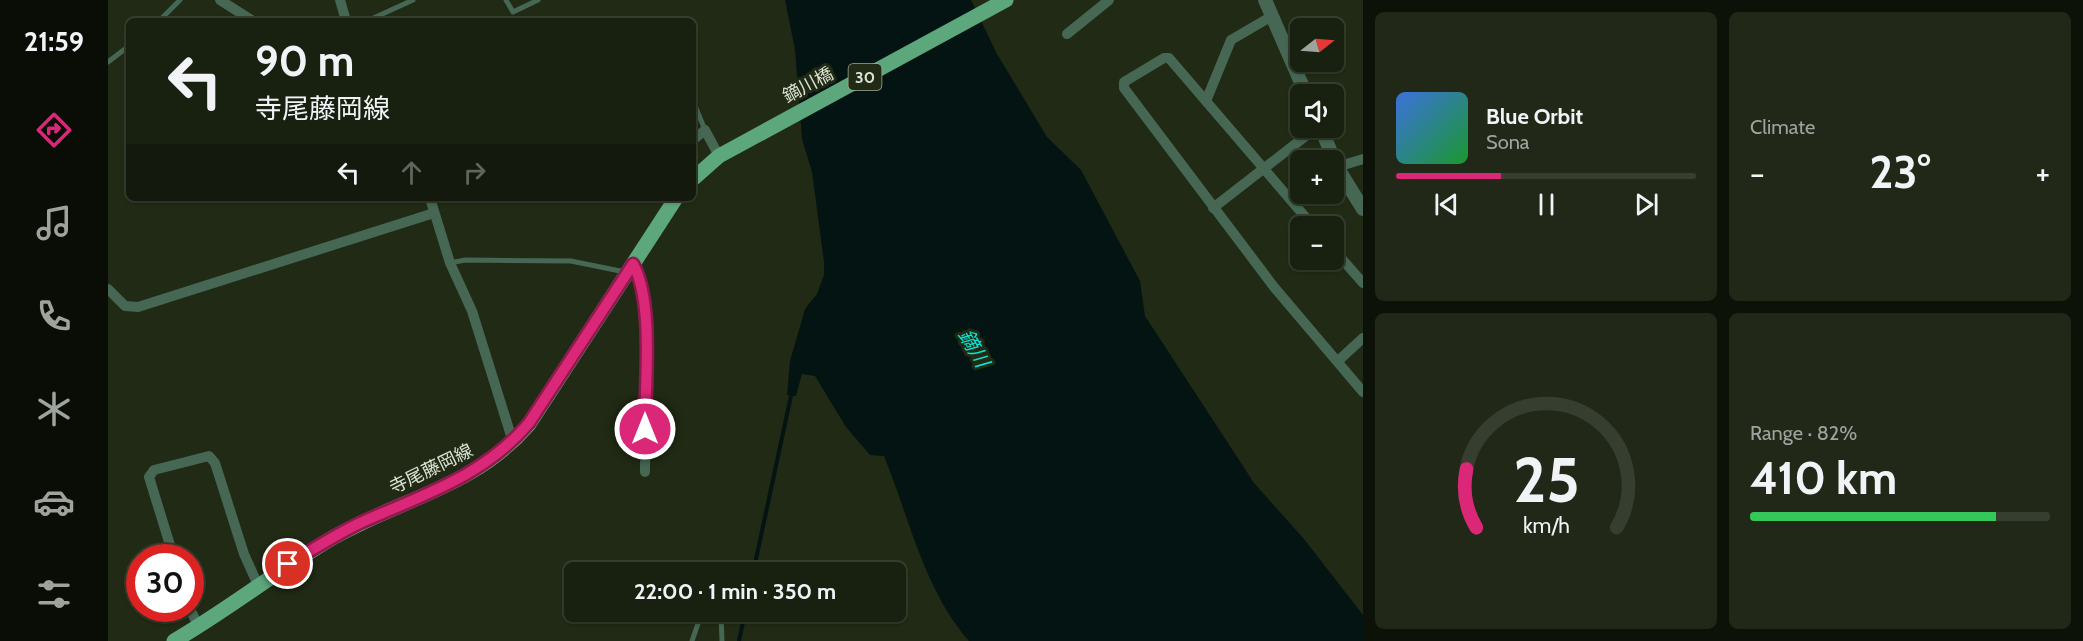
<!DOCTYPE html>
<html lang="en">
<head>
<meta charset="utf-8">
<style>
	:root { --surface:#18200f; --page:#212818; --text:#f1f3f6; --muted:#9fa39e; --line:#363e2f; --accent:#db2777 }
	body { margin:0; font-family:Cabin,"Noto Sans JP",sans-serif; background:var(--page); color:var(--text); height:100vh; display:flex; flex-direction:column; font-size:22px; white-space:nowrap }
	* { box-sizing:border-box; margin:0 }
	p { font-size:20px; color:var(--muted) }
	.icon { flex:none; width:33px; height:33px; fill:none; stroke:currentColor; stroke-width:2; stroke-linecap:round; stroke-linejoin:round }
	.map { position:relative; flex:1; overflow:hidden }
	.details { display:flex; flex-direction:column; gap:12px; padding:12px; background:#0d1208; width:720px }
	.details>* { flex:none }
	.top-card { position:absolute; left:18px; top:18px; width:570px; height:183px; border-radius:9px; box-shadow:0 2px 4px #0004,0 0 0 2px var(--line); background:#18200f; color:var(--text); overflow:hidden }
	.needle { width:39px; rotate:73deg }
	.fabs { position:absolute; left:1182px; top:18px; display:grid; gap:12px }
	.fabs a { display:grid; place-items:center; width:54px; height:54px; border-radius:9px; background:var(--surface); box-shadow:0 2px 4px #0004,0 0 0 2px var(--line); font-size:30px }
	.speed { position:absolute; left:18px; top:544px; display:flex; gap:12px; font-size:30px; font-weight:700; text-align:center }
	.speed>* { display:grid; place-content:center; width:78px; height:78px; border-radius:50%; background:var(--surface); box-shadow:0 2px 4px #0004,0 0 0 2px var(--line); line-height:1 }
	.speed .limit { border:9px solid #d22; background:#fff; color:#111 }
	.pin { position:absolute; display:grid; place-items:center; width:51px; height:51px; color:#fff; margin:-26px; border:3px solid #fff; border-radius:50%; box-shadow:0 2px 6px #0007 }
	.me { position:absolute; width:66px; margin:-33px; rotate:0deg; stroke-linejoin:round; filter:drop-shadow(0 0 4px #0008) }
	.turn { display:flex; align-items:center; gap:21px; height:126px; padding:0 30px; font-size:27px }
	.turn .icon { width:78px; height:78px; stroke-width:2.5 }
	.turn b { display:block; font-size:42px; line-height:51px }
	.lanes { display:flex; align-items:center; height:57px; padding:0 30px; background:#0003; justify-content:center; gap:30px; direction:ltr }
	.lanes .off { opacity:.35 }
	.big { font-size:45px; font-weight:700; line-height:1.1 }
	.details .tile { flex:1; display:flex; flex-direction:column; justify-content:center; gap:9px; min-width:0; padding:0 21px; border-radius:9px; background:var(--page) }
	.details .dial { align-items:center; gap:0 }
	.dial svg { height:156px; overflow:visible; fill:none; stroke:var(--line); stroke-width:7; stroke-linecap:round; text-anchor:middle }
	.dial text { fill:var(--text); stroke:none }
	.song { display:flex; align-items:center; gap:18px }
	.cover { width:72px; height:72px; border-radius:9px; background:linear-gradient(135deg,hsl(220 70% 55%),hsl(130 70% 35%)) }
	.played { height:6px; border-radius:3px; background:linear-gradient(90deg,var(--accent) 35%,var(--line) 35%) }
	.keys { display:flex; justify-content:space-around; direction:ltr }
	.heat { display:flex; justify-content:space-between; align-items:center; font-size:33px; direction:ltr }
	.charge { height:9px; border-radius:4px; background:linear-gradient(90deg,#34c759 82%,var(--line) 0) }
	.details .tiles { flex:1; display:grid; gap:12px; grid-template-columns:repeat(2,1fr) }
	.trip { position:absolute; left:456px; top:562px; width:342px; height:60px; border-radius:9px; background:var(--surface); box-shadow:0 2px 4px #0004,0 0 0 2px var(--line); font-weight:700; line-height:60px; text-align:center }
	main { display:flex; flex:1; min-height:0 }
	.menu { display:flex; flex-direction:column; width:108px; justify-content:space-around; align-items:center; background:#0a0d06; color:var(--muted) }
	.menu .icon { width:42px; height:42px }
	.menu .selected { color:var(--accent) }
	.menu b { font-size:27px; color:var(--text) }
	.map>svg:first-child { display:block }
	.water { fill:#041412 }
	.lines { fill:none; stroke-linecap:round; stroke-linejoin:round }
	.stream { stroke:#041412; stroke-width:4 }
	.service { stroke:#456753; stroke-width:5 }
	.minor { stroke:#456753; stroke-width:10 }
	.tertiary { stroke:#456753; stroke-width:14 }
	.primary { stroke:#5da77d; stroke-width:15 }
	.route-casing { stroke:#8e194d; stroke-width:15 }
	.route { stroke:#db2777; stroke-width:10 }
	.labels { text-anchor:middle; stroke-width:6; stroke-linejoin:round; paint-order:stroke }
	.shield { fill:#202a14; stroke:#a4ac9b; stroke-width:1.5 }
	.shield-label { font-size:16px; font-weight:bold; fill:#dce3d5 }
	.street-label { font-size:18px; fill:#dce3d5; stroke:#202a14 }
	.water-label { font-size:20px; font-style:italic; fill:#06e6d7; stroke:#202a14 }
</style>
</head>
<body>
<main>
<nav class="menu">
<b>21:59</b>
<svg class="icon selected" aria-label="directions" viewBox="0 0 24 24"><path d="M12 3l9 9-9 9-9-9zM9 14v-3h6M13 9l2 2-2 2"/></svg>
<svg class="icon" aria-label="music" viewBox="0 0 24 24"><path d="M9 18V5l10-2v13"/><circle cx="6" cy="18" r="3"/><circle cx="16" cy="16" r="3"/></svg>
<svg class="icon" aria-label="phone" viewBox="0 0 24 24"><path d="M5 4h4l2 5-3 2q2 4 5 5l2-3 5 2v4C11 20 4 13 5 4z"/></svg>
<svg class="icon" aria-label="climate" viewBox="0 0 24 24"><path d="M12 3v18M4 7l16 10M4 17L20 7"/></svg>
<svg class="icon" aria-label="car" viewBox="0 0 24 24"><path d="M5 17H2v-5l4-1 3-4h7l3 4 3 1v5h-3M9 17h6M6 11h13"/><circle cx="7" cy="17" r="2"/><circle cx="17" cy="17" r="2"/></svg>
<svg class="icon" aria-label="filters" viewBox="0 0 24 24"><path d="M4 7h16M4 17h16"/><circle cx="9" cy="7" r="2"/><circle cx="15" cy="17" r="2"/></svg>
</nav>
<div class="map">
<svg width="1255" height="641" viewBox="0 0 1255 641">
	<rect width="100%" height="100%" fill="#202a14"/>
	<path class="water" d="M677,0H863L889,54L939,137L973,170L1032,281L1037,316L1146,483L1196,539L1255,615V641H861C816,590 801,517 776,456L762,455L738,427L707,376L694,374L688,396L679,395L682,361L697,309L709,294L716,275V262L704,172L694,139L687,50Z"/>
	<g class="lines">
		<g class="stream">
			<path d="M645,573L684,391"/>
			<path d="M631,641L637,612"/>
		</g>
		<g class="service">
			<path d="M398,0L405,12L430,0"/>
			<path d="M51,21L72,0"/>
			<path d="M259,21L305,0"/>
			<path d="M0,62L21,46"/>
			<path d="M585,101L597,130"/>
			<path d="M342,263L357,260L463,261L517,272"/>
			<path d="M613,612L614,641"/>
			<path d="M584,641L594,612"/>
		</g>
		<g class="minor">
			<path d="M112,0L145,21"/>
			<path d="M232,0L238,21"/>
			<path d="M959,34L1001,0"/>
			<path d="M1098,101L1123,40L1164,16"/>
			<path d="M585,140L597,130L611,156"/>
			<path d="M1229,167L1255,159"/>
			<path d="M322,198L342,263L364,311L405,442"/>
			<path d="M1105,208L1208,128"/>
			<path d="M1205,226L1061,58H1056L1016,82V88L1166,287L1255,392"/>
			<path d="M1226,250L1255,283"/>
			<path d="M525,264C546,302 537,424 537,472"/>
			<path d="M0,289L17,306L30,307L326,213"/>
			<path d="M1230,361L1255,338"/>
			<path d="M66,558L41,477L46,470L101,456L107,463L136,554L150,585"/>
			<path d="M82,609L90,625"/>
		</g>
		<g class="tertiary">
			<path d="M1157,0L1198,94"/>
			<path d="M1213,128L1229,167L1255,209"/>
		</g>
		<g class="primary">
			<path d="M585,179L611,156L898,0"/>
			<path d="M66,641C121,609 171,569 226,537C295,498 367,487 421,424L568,198"/>
		</g>
	</g>
	<g class="lines">
		<defs>
			<path id="route" d="M180,564C204,550 227,535 252,523C314,495 375,477 421,423L525,264C546,301 537,385 537,429"/>
		</defs>
		<use href="#route" class="route-casing"/>
		<use href="#route" class="route"/>
	</g>
	<g class="labels">
		<rect class="shield" x="740.5" y="64" width="33" height="26" rx="4.5"/>
		<g class="shield-label">
			<text x="757" y="83">30</text>
		</g>
		<g class="street-label">
			<text transform="translate(700 85) rotate(-28)" y="6">鏑川橋</text>
			<text transform="translate(323 469) rotate(-26)" y="6">寺尾藤岡線</text>
		</g>
		<g class="water-label">
			<text transform="translate(866 348) rotate(60)" y="7">鏑川</text>
		</g>
	</g>
</svg>
<div class="fabs">
<a><svg class="needle" viewBox="-14 -14 28 28"><path d="M0-13l5 13h-10z" fill="#e53935"/><path d="M0 13l5-13h-10z" fill="#9fa39e"/></svg></a>
<a><svg class="icon" aria-label="sound" viewBox="0 0 24 24"><path d="M4 9h4l5-4v14l-5-4H4zM17 9q2 3 0 6"/></svg></a>
<a>+</a>
<a>−</a>
</div>
<div class="speed"><div class="limit">30</div></div>
<div class="pin" style="left:180px;top:564px;background:#d93025"><svg class="icon" aria-label="arrive" viewBox="0 0 24 24"><path d="M6 21V4h12l-3 4 3 4H6"/></svg></div>
<svg class="me" style="left:537px;top:429px" viewBox="-20 -20 40 40"><circle r="17" fill="#db2777" stroke="#fff" stroke-width="3"/><path d="M0-11L8 9 0 5-8 9z" fill="#fff"/></svg>
<div class="trip">22:00 · 1 min · 350 m</div>
<div class="top-card">
<div class="turn"><svg class="icon" aria-label="left" viewBox="0 0 24 24"><path d="M17 20v-9H6M10 6l-5 5 5 5"/></svg><div><b>90 m</b>寺尾藤岡線</div></div>
<div class="lanes"><svg class="icon" aria-label="left" viewBox="0 0 24 24"><path d="M17 20v-9H6M10 6l-5 5 5 5"/></svg><svg class="icon off" aria-label="ahead" viewBox="0 0 24 24"><path d="M12 20V5M6 11l6-6 6 6"/></svg><svg class="icon off" aria-label="right" viewBox="0 0 24 24"><path d="M7 20v-9h11M14 6l5 5-5 5"/></svg></div>
</div>
</div>
<section class="details">
<div class="tiles">
<div class="tile">
<div class="song"><i class="cover"></i><div><b>Blue Orbit</b><p>Sona</p></div></div>
<div class="played"></div>
<div class="keys"><svg class="icon" aria-label="previous" viewBox="0 0 24 24"><path d="M18 5L8 12l10 7zM5 5v14"/></svg><svg class="icon" aria-label="pause" viewBox="0 0 24 24"><path d="M8 5v14M16 5v14"/></svg><svg class="icon" aria-label="next" viewBox="0 0 24 24"><path d="M6 5l10 7-10 7zM19 5v14"/></svg></div>
</div>
<div class="tile"><p>Climate</p>
<div class="heat"><a>−</a><b class="big">23°</b><a>+</a></div>
</div>
<div class="tile dial"><svg viewBox="0 0 100 80">
<path d="M14 69A42 42 0 1 1 86 69"/>
<path d="M14 69A42 42 0 0 1 9 39" stroke="#db2777"/>
<text x="50" y="56" font-size="32" font-weight="700">25</text>
<text x="50" y="72" font-size="11">km/h</text>
</svg></div>
<div class="tile"><p>Range · 82%</p><b class="big">410 km</b><div class="charge"></div></div>
</div>
</section>
</main>
</body>
</html>
